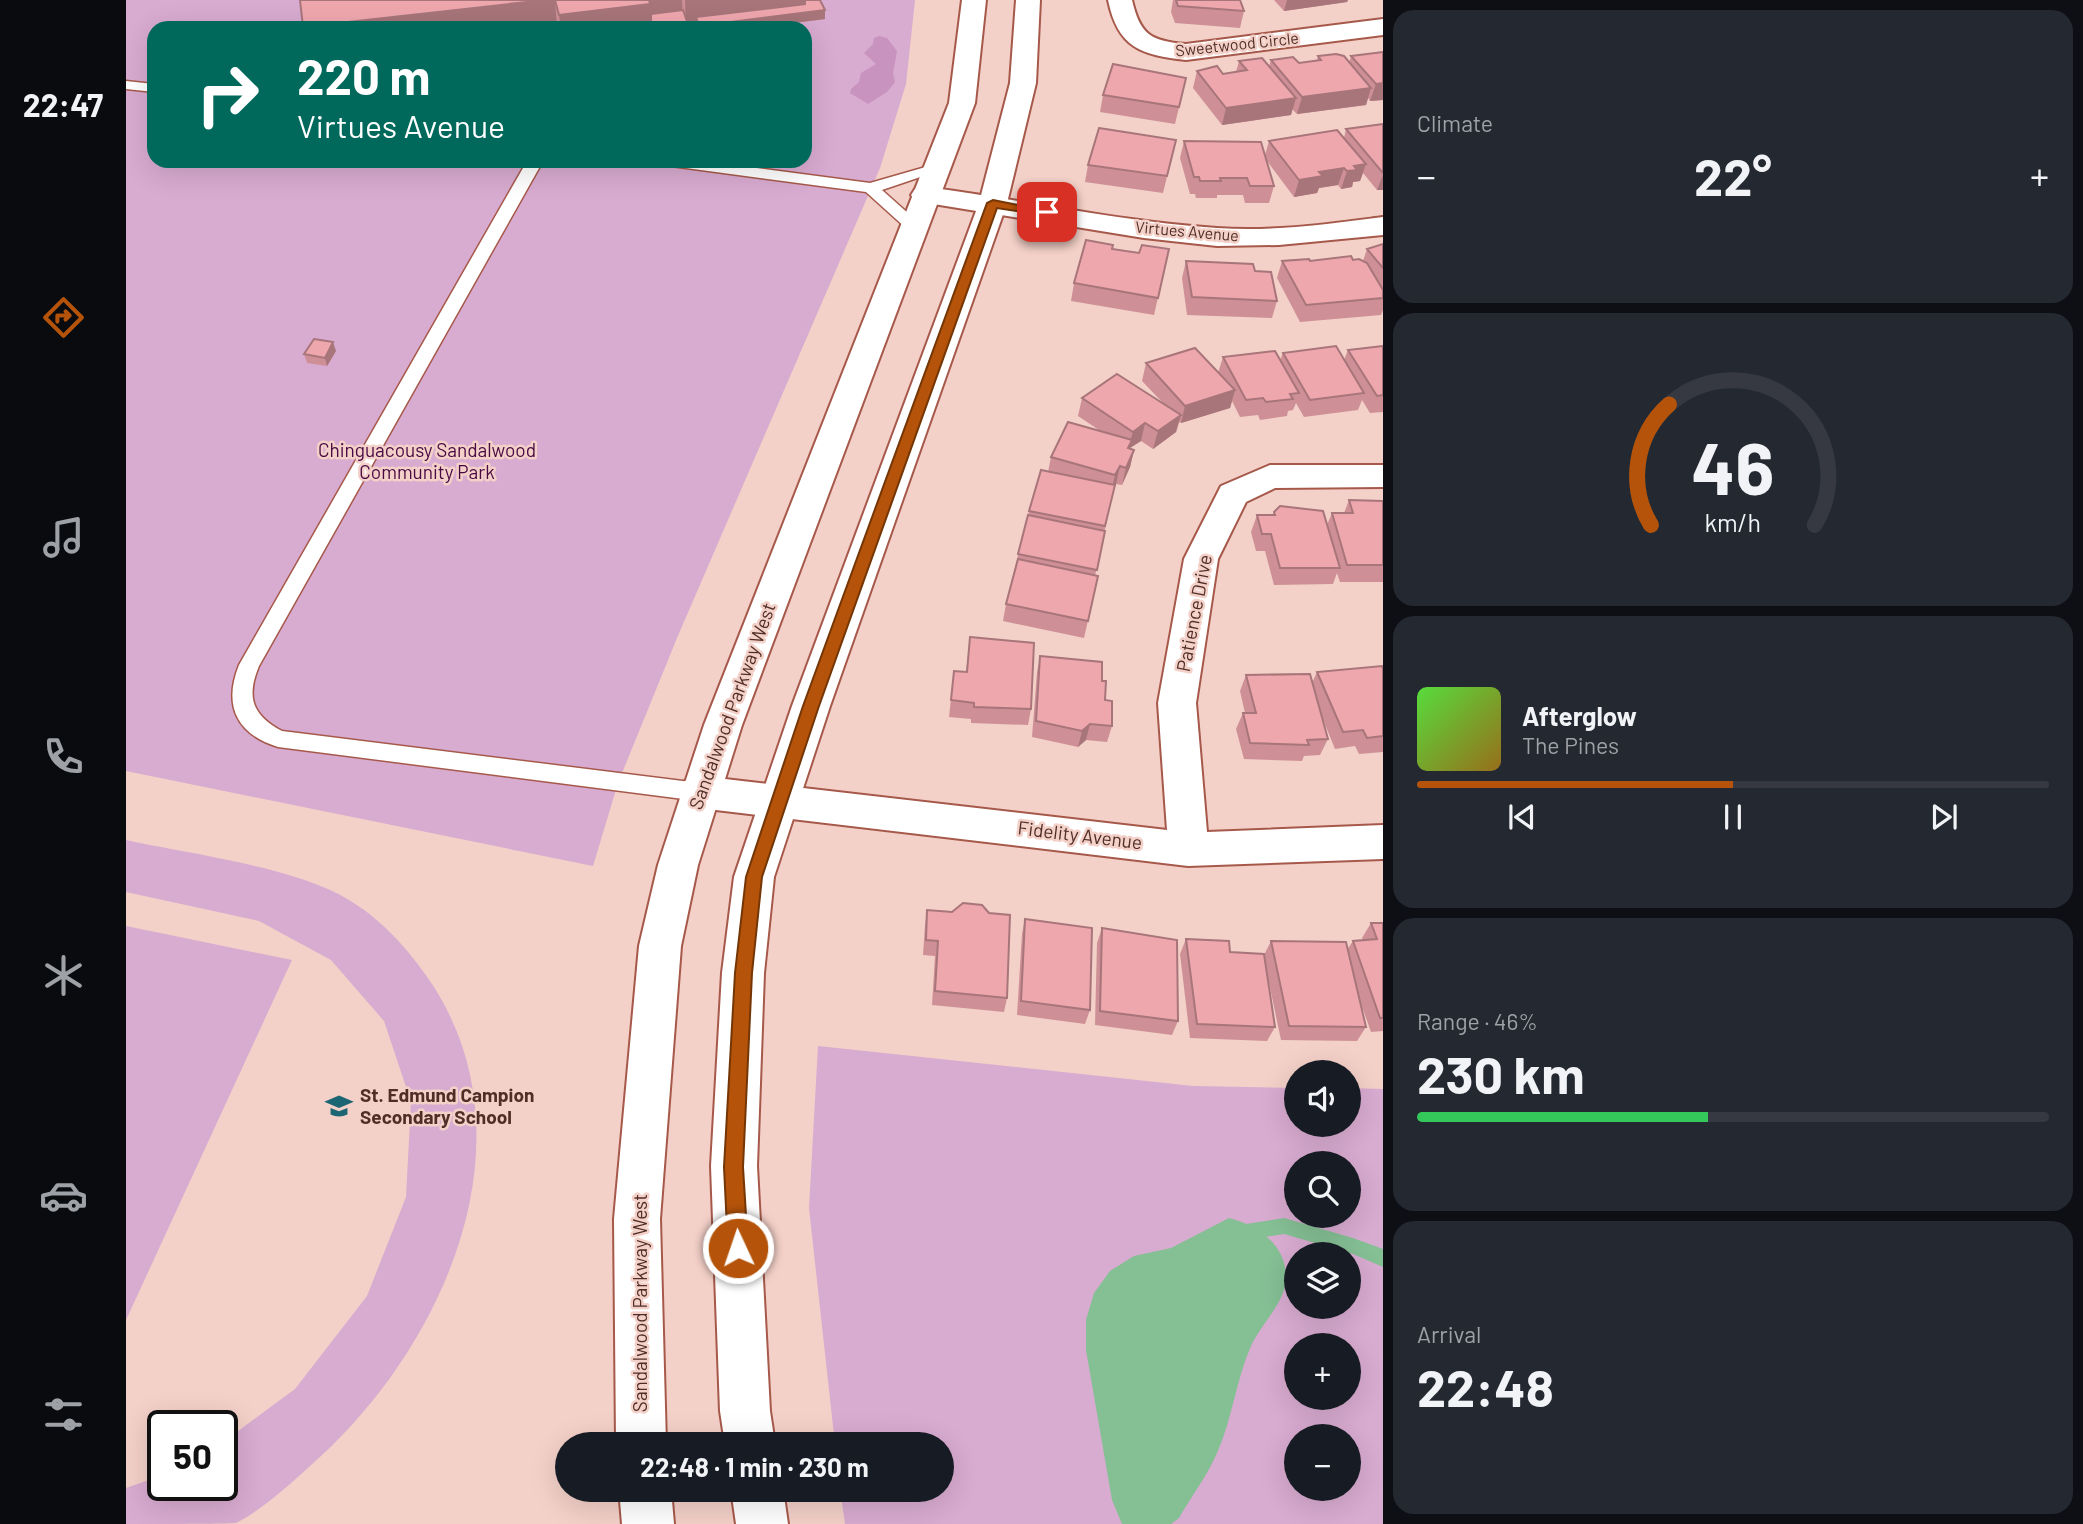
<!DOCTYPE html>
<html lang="en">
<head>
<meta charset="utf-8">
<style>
	:root { --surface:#171b24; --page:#242831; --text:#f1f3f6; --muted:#9ea1a6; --line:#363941; --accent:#b45309 }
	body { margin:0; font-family:Barlow,sans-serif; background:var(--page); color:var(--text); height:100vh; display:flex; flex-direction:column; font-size:26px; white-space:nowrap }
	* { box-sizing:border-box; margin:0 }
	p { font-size:23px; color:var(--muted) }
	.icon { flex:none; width:38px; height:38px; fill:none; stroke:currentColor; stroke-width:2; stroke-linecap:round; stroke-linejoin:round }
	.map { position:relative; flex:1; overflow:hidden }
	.side { display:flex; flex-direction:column; gap:10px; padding:10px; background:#0d0f14; width:700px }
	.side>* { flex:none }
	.top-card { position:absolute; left:21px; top:21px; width:665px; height:147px; border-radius:21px; box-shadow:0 7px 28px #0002; background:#00695c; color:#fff; overflow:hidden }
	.controls { position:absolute; left:1158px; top:1060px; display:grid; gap:14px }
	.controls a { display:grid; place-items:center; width:77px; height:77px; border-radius:50%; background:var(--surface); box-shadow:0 7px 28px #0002; font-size:35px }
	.speed { position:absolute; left:21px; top:1410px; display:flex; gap:14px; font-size:35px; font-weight:700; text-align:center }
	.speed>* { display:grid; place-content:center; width:91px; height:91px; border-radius:50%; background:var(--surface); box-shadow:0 7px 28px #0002; line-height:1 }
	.speed .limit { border:4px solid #111; border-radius:10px; background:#fff; color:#111 }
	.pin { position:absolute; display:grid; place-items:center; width:60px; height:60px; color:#fff; margin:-30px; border-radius:14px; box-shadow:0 4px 10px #0006 }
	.me { position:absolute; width:77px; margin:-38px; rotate:357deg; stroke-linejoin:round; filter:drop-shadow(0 0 5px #0008) }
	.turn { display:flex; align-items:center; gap:24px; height:147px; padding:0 35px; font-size:32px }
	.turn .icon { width:91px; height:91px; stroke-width:2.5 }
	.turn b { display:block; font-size:49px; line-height:60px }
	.big { font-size:52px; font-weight:700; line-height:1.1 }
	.side .tile { flex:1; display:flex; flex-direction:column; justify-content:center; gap:10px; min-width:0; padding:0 24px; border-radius:21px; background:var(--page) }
	.side .dial { align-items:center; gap:0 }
	.dial svg { height:182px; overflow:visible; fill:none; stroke:var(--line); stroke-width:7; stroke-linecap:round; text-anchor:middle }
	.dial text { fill:var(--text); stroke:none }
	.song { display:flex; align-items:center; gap:21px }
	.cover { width:84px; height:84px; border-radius:10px; background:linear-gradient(135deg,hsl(110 70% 55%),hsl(40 70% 35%)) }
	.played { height:7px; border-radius:4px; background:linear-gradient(90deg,var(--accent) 50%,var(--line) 50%) }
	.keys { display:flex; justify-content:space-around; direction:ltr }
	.heat { display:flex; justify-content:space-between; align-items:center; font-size:38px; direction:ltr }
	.charge { height:10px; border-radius:5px; background:linear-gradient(90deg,#34c759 46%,var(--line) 0) }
	.trip { position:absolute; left:429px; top:1432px; width:399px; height:70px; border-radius:35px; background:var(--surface); box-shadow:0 7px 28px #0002; font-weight:700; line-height:70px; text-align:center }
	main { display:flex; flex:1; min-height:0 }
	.dock { display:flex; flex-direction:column; width:126px; justify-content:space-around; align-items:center; background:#090b0e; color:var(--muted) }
	.dock .icon { width:49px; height:49px }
	.dock .current { color:var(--accent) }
	.dock b { font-size:32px; color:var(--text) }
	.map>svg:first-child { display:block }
	.green { fill:#d8abd0; fill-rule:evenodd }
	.forest { fill:#c893bf }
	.water { fill:#85bf94 }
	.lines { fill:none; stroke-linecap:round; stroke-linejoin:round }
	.stream { fill:#85bf94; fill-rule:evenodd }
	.service-casing { stroke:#a6594a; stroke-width:3 }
	.minor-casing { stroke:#a6594a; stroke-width:4 }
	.secondary-casing { stroke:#a6594a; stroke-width:4 }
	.service { fill:#fff; fill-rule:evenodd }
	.minor { fill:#fff; fill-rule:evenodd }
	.secondary { fill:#fff; fill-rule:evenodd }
	.wall { fill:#ce9096 }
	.shaded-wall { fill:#a7757a }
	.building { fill:#efa7ae; stroke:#a7757a; stroke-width:2 }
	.route { fill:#b45309; stroke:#753606; stroke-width:2 }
	.labels { text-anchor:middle; stroke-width:5; stroke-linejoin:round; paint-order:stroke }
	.far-street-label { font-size:16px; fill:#502e27; stroke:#f3d0c8 }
	.park-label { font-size:19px; fill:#490943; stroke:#f3d0c8 }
	.street-label { font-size:19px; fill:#502e27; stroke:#f3d0c8 }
	.poi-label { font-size:19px; font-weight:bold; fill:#502e27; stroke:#f3d0c8; text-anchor:start }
</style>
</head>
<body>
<main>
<nav class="dock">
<b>22:47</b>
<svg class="icon current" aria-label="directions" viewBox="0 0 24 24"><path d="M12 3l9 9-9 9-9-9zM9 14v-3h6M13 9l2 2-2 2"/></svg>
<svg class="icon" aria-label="music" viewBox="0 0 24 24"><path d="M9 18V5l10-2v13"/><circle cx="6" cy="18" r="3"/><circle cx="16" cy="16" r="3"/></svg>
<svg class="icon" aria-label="phone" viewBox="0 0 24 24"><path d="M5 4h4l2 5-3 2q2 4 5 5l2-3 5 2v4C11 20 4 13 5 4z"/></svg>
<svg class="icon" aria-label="climate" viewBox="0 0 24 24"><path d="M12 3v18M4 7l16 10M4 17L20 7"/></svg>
<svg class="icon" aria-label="car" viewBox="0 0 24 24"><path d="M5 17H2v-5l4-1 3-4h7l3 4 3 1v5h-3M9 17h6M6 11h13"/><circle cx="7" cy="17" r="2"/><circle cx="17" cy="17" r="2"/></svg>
<svg class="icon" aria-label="filters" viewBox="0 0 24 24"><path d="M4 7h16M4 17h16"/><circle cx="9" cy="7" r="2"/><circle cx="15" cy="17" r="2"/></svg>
</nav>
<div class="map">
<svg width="1257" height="1524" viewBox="0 0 1257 1524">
	<rect width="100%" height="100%" fill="#f3d0c8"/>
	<g class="green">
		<path d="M0,0H789L780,84L754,168L551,638L492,783L467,866L0,771ZM28,28H679V161H28Z"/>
		<path d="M0,840C64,854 169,867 223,900C255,919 283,950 304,981C412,1142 315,1352 184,1466C162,1486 137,1509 110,1523C96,1524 20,1524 0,1524V1488L37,1475V1486H96V1443L169,1389L241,1296L280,1197L285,1102L258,1021L205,960L133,921L0,892Z"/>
		<path d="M0,926L166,960L0,1320Z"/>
		<path d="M692,1046L1067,1086L1171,1088V1125H1223V1088L1257,1089V1524H719L714,1489H816V1444H709L683,1208ZM1171,1164H1223V1216H1171ZM1171,1255H1223V1307H1171ZM1171,1346H1223V1398H1171ZM1171,1437H1223V1489H1171Z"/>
	</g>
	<path class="forest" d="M753,36L761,38L771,51L767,73L769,82L761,92L742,104L724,93L725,89L733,82L735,73L750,64L738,53L747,44L748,38Z"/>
	<path class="water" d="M1103,1218C1132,1225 1162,1246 1160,1280C1158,1304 1135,1324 1125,1346C1110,1380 1106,1420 1091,1453C1081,1476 1065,1497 1053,1518L1045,1524H996L986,1500L960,1350V1320L968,1293L984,1271L1008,1256L1045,1248Z"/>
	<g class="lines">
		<path class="stream" d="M1158,1218L1227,1238L1257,1249V1267L1227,1254L1158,1234L1132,1238L1128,1246L1122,1248L1116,1246L1113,1240L1120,1224Z"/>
		<defs>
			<g id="service">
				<path d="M0,81L28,84V92L0,89Z"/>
				<path d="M401,161H417L133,666C120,697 126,715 156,731L573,783L581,786L584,792L581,798L573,801L152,747C110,734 97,705 113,665Z"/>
				<path d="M537,161H578L744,183L810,164L818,169L756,190L793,223L795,226L787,231L781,229L740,192L545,166Z"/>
			</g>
			<g id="minor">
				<path d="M982,0H1006C1014,35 1025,41 1060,44L1257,19V35L1060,60C1015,55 992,48 982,0Z"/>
				<path d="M799,187C896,199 993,222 1091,228C1147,232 1202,224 1257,217V235L1153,245L1091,246L1018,238L789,201L785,195L789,189Z"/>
				<path d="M1144,465H1257V487L1149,488L1120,502L1092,559L1070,703L1081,832L1257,825V859L1062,866L573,808L559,803L553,792L559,781L573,776L1041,830L1032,703L1058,559L1095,486Z"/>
			</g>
			<g id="secondary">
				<path d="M836,0H860L849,103L616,725L572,865L555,946L534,1219L540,1444H490L488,1219L513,946L532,865L578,725L823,103Z"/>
				<path d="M890,0H914L910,83L881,203L704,706L648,877L638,973L631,1166L644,1411L649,1444H599L594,1411L585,1166L596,973L608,877L666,706L853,203L884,83Z"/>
				<path d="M493,1489H545L548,1524H496Z"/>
				<path d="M605,1489H657L662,1524H610Z"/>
			</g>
		</defs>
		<use href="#service" class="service-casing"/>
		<use href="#minor" class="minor-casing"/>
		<use href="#secondary" class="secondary-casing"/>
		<use href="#service" class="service"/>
		<use href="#minor" class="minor"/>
		<use href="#secondary" class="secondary"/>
	</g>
	<g class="wall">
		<path d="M174,0H694L699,19L628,28H571L570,26H563V28H177Z"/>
		<path d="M1047,0H1114L1118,11L1114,28L1049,23L1045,12Z"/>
		<path d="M1148,0H1222L1221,2L1158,11Z"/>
		<path d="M1257,52V100L1244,101L1242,98L1240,105L1171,114L1166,109L1165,115L1096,125L1067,88L1071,71L1097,74L1110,72L1113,61L1143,66L1145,60L1173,63L1191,60L1192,56L1223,63L1225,56Z"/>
		<path d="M1060,78L1049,124L974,112L977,95Z"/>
		<path d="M1257,124V190H1251L1237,173L1234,181L1227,182L1226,187L1215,189L1212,185L1193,188L1191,193L1168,197L1141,161L1148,186L1143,203H1119L1117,195H1091V198H1070L1069,194H1064L1054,158L1058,141L1139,155L1143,141L1218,138L1220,129Z"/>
		<path d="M1050,140L1037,193L959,182L962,165Z"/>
		<path d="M1257,244V310L1255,315L1174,322L1151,278L1156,261L1227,260L1237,261L1241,249Z"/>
		<path d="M986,249L1013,253L1043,249L1028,315L945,301L948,283Z"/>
		<path d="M1060,261L1129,271L1151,301L1146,318L1061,315L1056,278Z"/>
		<path d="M1257,346V412L1244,413L1236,400L1232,410L1178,417L1170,403L1167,410L1162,411L1161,416L1134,420L1132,415L1114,417L1106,401L1104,408L1055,423L1053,422L1050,432L1027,449L1015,441L1004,448L1008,450L1004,467L996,485L990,484L988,487L969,576H972L958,638L877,621L880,604L903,511L922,472L925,457L976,432L952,416L956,398L1036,402L1016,381L1020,363L1092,373L1097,357L1154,360L1157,353L1218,360L1222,350Z"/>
		<path d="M210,351L201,366L181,363L178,354Z"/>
		<path d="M1223,500L1257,501V582H1214L1211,573L1207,584L1148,585L1139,551H1130L1125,532L1131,515H1147L1148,512L1201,525L1206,513H1218Z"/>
		<path d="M844,637L905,709L902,725L845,723V719L823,717L828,671L840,672Z"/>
		<path d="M914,656L976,681L979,700L986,726L981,742L960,740L952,747L906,737L911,672Z"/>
		<path d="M1257,669V752L1233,754L1229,746L1209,749L1196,717L1202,739L1194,755L1178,756L1176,761L1118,759L1110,729L1117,713H1119L1114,691L1120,675L1186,683L1191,672Z"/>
		<path d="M801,910L863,913L881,998L878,1012L806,1005L809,956L797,955L799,925Z"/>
		<path d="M899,919L964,1010L959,1024L891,1015L896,934Z"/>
		<path d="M1245,923H1257V1031L1245,1032L1233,998L1240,1027L1231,1041L1155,1040L1139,964L1149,1027L1141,1041L1064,1038L1054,954L1060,939L1104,952L1138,955L1145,941L1221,950L1227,941L1237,940L1236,938Z"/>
		<path d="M976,928L1052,1021L1046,1035L969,1025L971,943Z"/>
	</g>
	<g class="shaded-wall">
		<path d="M419,0H429L431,28L177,27Z"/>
		<path d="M520,0H556L557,19L525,28H435L433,15Z"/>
		<path d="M559,0H679L678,12L570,17V26L560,27Z"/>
		<path d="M1161,0H1222L1221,2L1158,11Z"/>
		<path d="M699,10V19L628,28H573V26Z"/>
		<path d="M1257,83V100L1244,101L1250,84Z"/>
		<path d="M1245,88L1240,105L1171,114L1176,97Z"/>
		<path d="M1170,98L1165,115L1096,125L1100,108Z"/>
		<path d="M1240,164L1234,181L1227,182L1226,187L1215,189L1221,171L1228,166Z"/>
		<path d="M1218,168L1212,185L1193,188L1191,193L1168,197L1173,180L1193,172Z"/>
		<path d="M1257,175V190H1251Z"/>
		<path d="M207,342L210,351L201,366L199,358Z"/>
		<path d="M1109,390L1104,408L1055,423L1059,406Z"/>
		<path d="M1055,415L1050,432L1027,449L1032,431Z"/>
		<path d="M1019,423L1015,441L1004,448L1002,457V448L1007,432Z"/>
		<path d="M1008,450L1004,467L996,485L1000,468Z"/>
		<path d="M994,466L990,484L985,493L989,475Z"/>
		<path d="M964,724L960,740L952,747L956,731Z"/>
	</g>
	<g class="building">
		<path d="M174,0H419L177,27Z"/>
		<path d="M429,0H523L524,4L433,15Z"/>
		<path d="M679,0H694L699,10L573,26L570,17L679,4Z"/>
		<path d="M1050,0H1114L1118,11L1052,6Z"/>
		<path d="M557,10L563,27L507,28L525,26V14Z"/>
		<path d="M1257,52V83L1250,84L1225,56Z"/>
		<path d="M1210,54L1218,56L1245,88L1176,97L1145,60L1167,57L1173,63L1195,60L1192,56Z"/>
		<path d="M1136,58L1170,98L1100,108L1071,71L1091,66L1097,74L1121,70L1113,61Z"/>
		<path d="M987,64L1060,78L1053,107L977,95Z"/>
		<path d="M1257,124V173L1220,129Z"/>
		<path d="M973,128L1050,140L1041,176L962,165Z"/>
		<path d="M1211,130L1240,164L1228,166L1231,170L1221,171L1218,168L1193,172L1197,176L1173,180L1143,141Z"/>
		<path d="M1058,141L1135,142L1148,186H1124L1121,178H1094L1095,181H1074L1073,177H1068Z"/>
		<path d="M960,240L987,245L986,249L1013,253L1016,245L1043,249L1032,298L948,283Z"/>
		<path d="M1257,244V268L1241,249Z"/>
		<path d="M1225,256L1227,260L1233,259L1241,263L1257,290V298L1180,305L1156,261L1183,259L1184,261Z"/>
		<path d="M1060,261L1127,264L1129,271L1145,272L1151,301L1066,297Z"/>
		<path d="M188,339L207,342L199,358L178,354Z"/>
		<path d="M1210,346L1238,393L1184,400L1157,353Z"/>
		<path d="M1257,346V395L1251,396L1222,350Z"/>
		<path d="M1069,348L1109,390L1059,406L1020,363Z"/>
		<path d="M1149,351L1173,393L1164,394L1167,399L1140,402L1137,398L1120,400L1097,357Z"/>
		<path d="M991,374L1055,415L1032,431L1019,423L1007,432L956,398Z"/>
		<path d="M942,422L1006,440L1002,448L1008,450L1000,468L994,466L989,475L925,457Z"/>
		<path d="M915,470L989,485L979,526L903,511Z"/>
		<path d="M1223,500L1257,501V565H1221L1206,513H1227Z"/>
		<path d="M1154,506L1197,511L1214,568H1154L1145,534H1136L1131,515H1149L1148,512Z"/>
		<path d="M902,515L979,531L971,570L892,554Z"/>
		<path d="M892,559L972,576L962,621L880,604Z"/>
		<path d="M844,637L908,643L905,709L848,707V703L825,700L828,671L841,672Z"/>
		<path d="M914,656L976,662V681H980L979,700L986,701V726L964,724L956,731L910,721Z"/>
		<path d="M1256,666L1257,669V736L1241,738L1237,730L1217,732L1191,672Z"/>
		<path d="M1184,674L1202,739L1181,740L1183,745L1124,743L1117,713H1130L1120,675Z"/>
		<path d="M837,903L856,905L863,913L884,915L881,998L809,991L812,941L800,940L801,910L826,912Z"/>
		<path d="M899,919L966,928L964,1010L895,1001Z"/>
		<path d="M1245,923H1257V1018H1254L1227,941L1251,939Z"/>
		<path d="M976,928L1051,940L1052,1021L974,1011Z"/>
		<path d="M1060,939L1103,941L1104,952L1138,954L1149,1027L1071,1024Z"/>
		<path d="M1145,941L1220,942L1240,1027L1163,1026Z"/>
	</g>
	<path class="route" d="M867,200L927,212L921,216L871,208L693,706L636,877L626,973L617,1167L622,1248L619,1255L612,1258L605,1255L602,1248L598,1167L609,973L620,877L677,706L861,203Z"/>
	<defs>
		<symbol id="school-bare" viewBox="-9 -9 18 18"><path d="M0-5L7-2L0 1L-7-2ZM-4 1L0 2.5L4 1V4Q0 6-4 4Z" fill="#1c6572" stroke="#f3d0c8" stroke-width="2.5" paint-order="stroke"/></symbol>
	</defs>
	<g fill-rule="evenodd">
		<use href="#school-bare" x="194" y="1087" width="38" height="38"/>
	</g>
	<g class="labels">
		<g class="far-street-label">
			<text transform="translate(1111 44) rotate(-6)" y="6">Sweetwood Circle</text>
			<text transform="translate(1061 231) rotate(5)" y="6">Virtues Avenue</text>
		</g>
		<g class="park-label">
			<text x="301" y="457">Chinguacousy Sandalwood<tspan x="301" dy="22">Community Park</tspan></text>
		</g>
		<g class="street-label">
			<text transform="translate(1068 613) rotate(-79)" y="7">Patience Drive</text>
			<text transform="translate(606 706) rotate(-70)" y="7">Sandalwood Parkway West</text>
			<text transform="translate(954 835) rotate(7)" y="7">Fidelity Avenue</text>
			<text transform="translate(514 1303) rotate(-90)" y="7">Sandalwood Parkway West</text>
		</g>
		<g class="poi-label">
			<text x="234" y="1102">St. Edmund Campion<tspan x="234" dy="22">Secondary School</tspan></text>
		</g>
	</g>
</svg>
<div class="controls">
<a><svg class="icon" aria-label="sound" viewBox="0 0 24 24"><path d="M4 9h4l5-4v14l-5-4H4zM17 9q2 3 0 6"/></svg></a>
<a><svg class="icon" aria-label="search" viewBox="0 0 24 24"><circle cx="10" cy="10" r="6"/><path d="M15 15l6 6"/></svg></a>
<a><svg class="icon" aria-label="layers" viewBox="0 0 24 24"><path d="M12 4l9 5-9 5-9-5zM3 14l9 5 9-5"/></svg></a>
<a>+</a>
<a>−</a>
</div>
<div class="speed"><div class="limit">50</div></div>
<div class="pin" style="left:921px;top:212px;background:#d93025"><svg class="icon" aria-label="arrive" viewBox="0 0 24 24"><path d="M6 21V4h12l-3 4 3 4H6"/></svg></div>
<svg class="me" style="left:612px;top:1248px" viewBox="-20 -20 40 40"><circle r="17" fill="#b45309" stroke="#fff" stroke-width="3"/><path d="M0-11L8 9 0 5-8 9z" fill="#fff"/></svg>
<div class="trip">22:48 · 1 min · 230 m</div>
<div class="top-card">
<div class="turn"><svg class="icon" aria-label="right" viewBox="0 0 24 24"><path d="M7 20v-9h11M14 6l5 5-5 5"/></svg><div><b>220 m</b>Virtues Avenue</div></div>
</div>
</div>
<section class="side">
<div class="tile"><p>Climate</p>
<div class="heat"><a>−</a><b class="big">22°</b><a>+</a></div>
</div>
<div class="tile dial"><svg viewBox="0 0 100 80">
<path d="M14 69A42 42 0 1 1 86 69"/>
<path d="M14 69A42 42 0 0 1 22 16" stroke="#b45309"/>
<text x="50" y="56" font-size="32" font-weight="700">46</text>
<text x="50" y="72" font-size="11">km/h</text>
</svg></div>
<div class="tile">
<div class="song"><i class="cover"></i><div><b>Afterglow</b><p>The Pines</p></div></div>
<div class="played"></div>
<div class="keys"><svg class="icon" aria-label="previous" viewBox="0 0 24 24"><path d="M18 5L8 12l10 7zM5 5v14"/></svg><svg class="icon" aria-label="pause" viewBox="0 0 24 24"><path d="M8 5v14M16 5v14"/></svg><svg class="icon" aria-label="next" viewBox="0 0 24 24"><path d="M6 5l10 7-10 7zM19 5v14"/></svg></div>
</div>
<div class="tile"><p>Range · 46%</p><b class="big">230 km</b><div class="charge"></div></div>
<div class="tile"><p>Arrival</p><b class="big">22:48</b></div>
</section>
</main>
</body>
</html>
